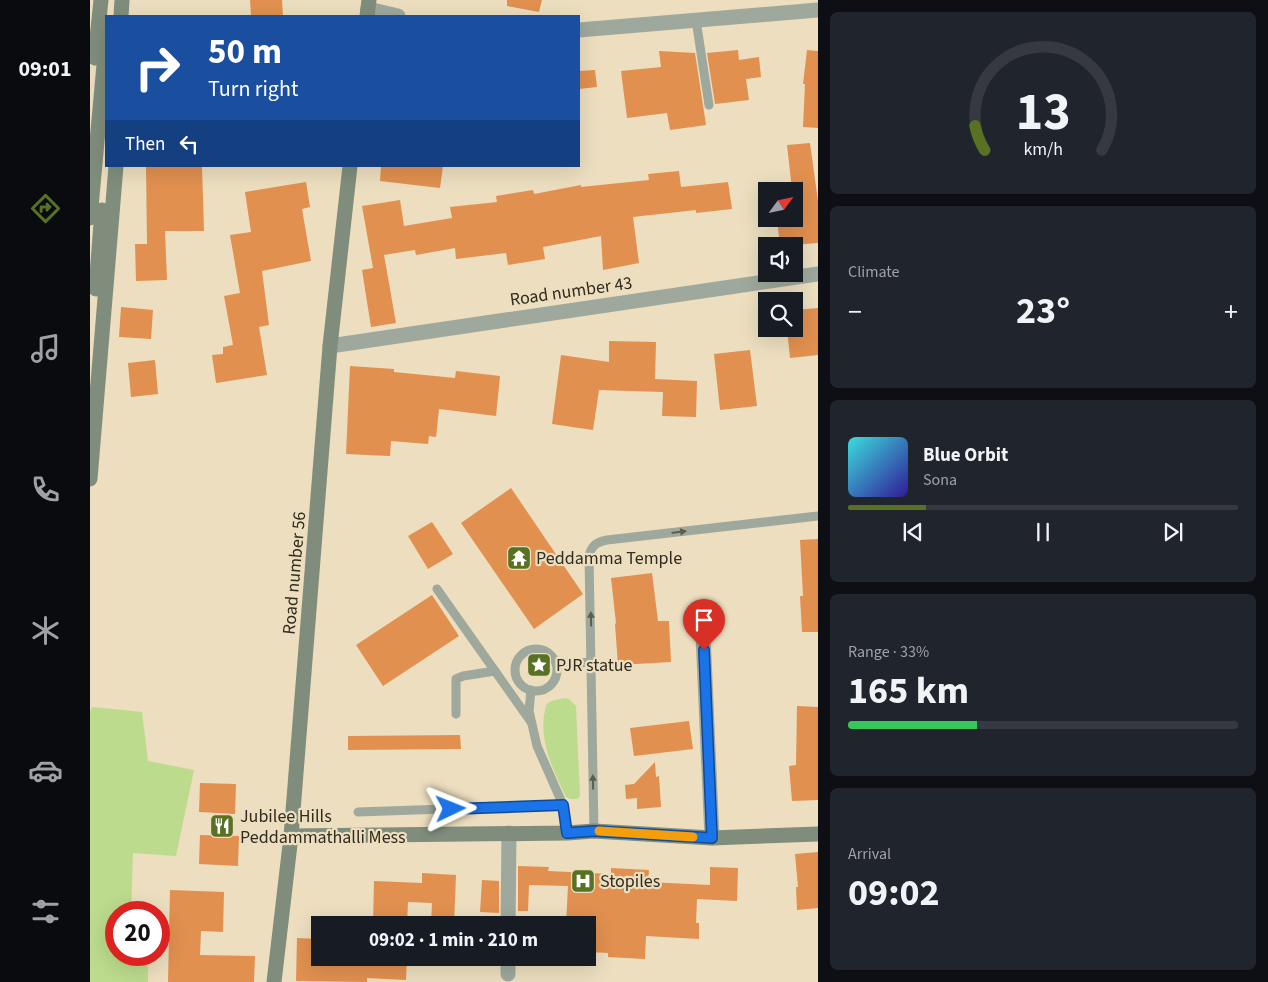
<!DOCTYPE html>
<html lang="en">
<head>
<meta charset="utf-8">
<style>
	:root { --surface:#171b24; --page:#20242c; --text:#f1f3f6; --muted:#9ea1a6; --line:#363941; --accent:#587123 }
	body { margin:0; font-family:"Source Sans 3",sans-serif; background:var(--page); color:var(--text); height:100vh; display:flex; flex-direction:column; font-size:19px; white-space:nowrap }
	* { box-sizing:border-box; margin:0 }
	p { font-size:16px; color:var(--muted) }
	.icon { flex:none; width:28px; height:28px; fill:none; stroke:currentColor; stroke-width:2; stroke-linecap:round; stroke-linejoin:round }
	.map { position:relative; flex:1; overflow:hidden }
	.details { display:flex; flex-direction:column; gap:12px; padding:12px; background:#0d0f14; width:450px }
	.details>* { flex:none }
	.hud { position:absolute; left:15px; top:15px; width:475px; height:152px; border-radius:0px; box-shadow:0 5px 20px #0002; background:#1a4fa0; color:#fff; overflow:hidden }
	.needle { width:32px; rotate:57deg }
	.fabs { position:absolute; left:668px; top:182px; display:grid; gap:10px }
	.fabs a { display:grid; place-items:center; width:45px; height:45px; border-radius:0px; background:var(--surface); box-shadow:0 5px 20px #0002; font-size:25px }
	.speed { position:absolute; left:15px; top:901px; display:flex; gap:10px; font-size:25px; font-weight:700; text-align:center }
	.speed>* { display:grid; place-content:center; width:65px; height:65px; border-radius:50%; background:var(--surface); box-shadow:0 5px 20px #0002; line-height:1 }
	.speed .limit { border:8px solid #d22; background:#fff; color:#111 }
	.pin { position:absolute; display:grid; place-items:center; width:42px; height:42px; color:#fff; margin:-51px -21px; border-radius:50% 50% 50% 0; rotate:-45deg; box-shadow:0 0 5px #0007 }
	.pin .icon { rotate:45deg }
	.me { position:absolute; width:55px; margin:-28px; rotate:88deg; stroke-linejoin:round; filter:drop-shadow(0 0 4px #0008) }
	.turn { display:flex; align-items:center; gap:18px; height:105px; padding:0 20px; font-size:22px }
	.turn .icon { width:65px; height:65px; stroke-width:2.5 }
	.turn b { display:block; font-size:35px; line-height:42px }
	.then { display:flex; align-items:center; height:48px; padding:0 20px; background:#0003; gap:10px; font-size:19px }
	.big { font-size:38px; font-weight:700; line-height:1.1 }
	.details .tile { flex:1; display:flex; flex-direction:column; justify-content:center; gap:8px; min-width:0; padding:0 18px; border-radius:8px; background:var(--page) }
	.details .dial { align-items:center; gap:0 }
	.dial svg { height:130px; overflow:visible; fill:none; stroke:var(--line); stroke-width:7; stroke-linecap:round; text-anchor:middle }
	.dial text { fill:var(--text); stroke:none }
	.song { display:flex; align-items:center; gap:15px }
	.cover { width:60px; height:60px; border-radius:8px; background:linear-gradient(135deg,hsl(180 70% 55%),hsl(250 70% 35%)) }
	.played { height:5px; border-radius:2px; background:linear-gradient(90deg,var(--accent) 20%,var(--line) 20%) }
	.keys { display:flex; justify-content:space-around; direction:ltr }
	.heat { display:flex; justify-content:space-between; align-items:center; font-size:28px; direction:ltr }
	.charge { height:8px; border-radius:4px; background:linear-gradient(90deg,#34c759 33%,var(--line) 0) }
	.trip { position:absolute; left:221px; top:916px; width:285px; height:50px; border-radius:0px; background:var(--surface); box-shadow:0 5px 20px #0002; font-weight:700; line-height:50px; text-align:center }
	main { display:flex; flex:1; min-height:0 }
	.menu { display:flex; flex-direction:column; width:90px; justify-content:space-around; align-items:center; background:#090b0e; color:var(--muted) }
	.menu .icon { width:35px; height:35px }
	.menu .selected { color:var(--accent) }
	.menu b { font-size:22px; color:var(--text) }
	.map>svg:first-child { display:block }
	.green { fill:#bcdb8d }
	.building { fill:#e1904f }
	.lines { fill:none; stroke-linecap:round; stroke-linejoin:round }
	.lane { stroke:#9fa89c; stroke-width:9 }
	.street { stroke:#9fa89c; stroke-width:15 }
	.secondary { stroke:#808d7c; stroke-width:15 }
	.oneway { fill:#5d5e52 }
	.route-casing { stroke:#114b97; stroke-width:12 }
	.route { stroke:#1a73e8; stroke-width:9 }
	.slow { stroke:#f59e0b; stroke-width:9 }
	.labels { text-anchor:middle; stroke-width:4.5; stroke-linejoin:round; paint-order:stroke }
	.street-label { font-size:18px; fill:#312c20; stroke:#ecdebf }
	.poi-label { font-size:18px; fill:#312c20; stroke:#ecdebf; text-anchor:start }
</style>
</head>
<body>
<main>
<nav class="menu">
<b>09:01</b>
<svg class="icon selected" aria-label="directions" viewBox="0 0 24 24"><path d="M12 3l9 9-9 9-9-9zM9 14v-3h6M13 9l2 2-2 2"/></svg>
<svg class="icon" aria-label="music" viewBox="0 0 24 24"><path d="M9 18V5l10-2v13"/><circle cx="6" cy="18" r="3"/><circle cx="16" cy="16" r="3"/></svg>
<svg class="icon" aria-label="phone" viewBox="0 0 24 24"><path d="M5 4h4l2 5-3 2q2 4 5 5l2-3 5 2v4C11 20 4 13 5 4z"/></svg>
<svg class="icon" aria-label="climate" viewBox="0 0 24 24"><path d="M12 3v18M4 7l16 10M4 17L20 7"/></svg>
<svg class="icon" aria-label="car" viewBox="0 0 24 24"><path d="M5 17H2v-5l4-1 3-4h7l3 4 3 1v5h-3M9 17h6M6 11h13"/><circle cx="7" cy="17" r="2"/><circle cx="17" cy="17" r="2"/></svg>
<svg class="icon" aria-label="filters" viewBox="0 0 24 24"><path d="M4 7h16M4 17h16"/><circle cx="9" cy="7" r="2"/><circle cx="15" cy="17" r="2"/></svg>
</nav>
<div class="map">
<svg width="728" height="982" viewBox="0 0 728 982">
	<rect width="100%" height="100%" fill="#ecdebf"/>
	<g class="green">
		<path d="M476,698L480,700L486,706L490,796L487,799H480L476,797C464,771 450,745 454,715C455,712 455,707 457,704C461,700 470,699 476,698Z"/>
		<path d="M2,707L52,712L58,761L104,770L86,856L43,853L41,912H26V955H39V957L58,966V982H0V712Z"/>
	</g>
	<g class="building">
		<path d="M160,0H192L193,16H161Z"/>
		<path d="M417,0H452L449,12L417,6Z"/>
		<path d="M648,50L649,60L669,57L671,77L656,79L659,100L625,104L617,53Z"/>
		<path d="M717,50L728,51V128L713,127L715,84H713Z"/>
		<path d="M569,51L605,53L616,125L580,130L577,113L537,118L531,71L571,67Z"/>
		<path d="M505,70L507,87L489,89V71Z"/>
		<path d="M720,143L728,201V243L690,246L687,219H704V189H702L697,145Z"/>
		<path d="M56,166H112L114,231H75L77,280L46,281L45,244H57Z"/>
		<path d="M291,166H353L350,188L290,181Z"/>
		<path d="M589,171L591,187L638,182L642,209L606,213V210L543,217L549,263L513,270L511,236L453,247L455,259L418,265L416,253L366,259L365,248L326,255L325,250L294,255L306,323L281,327L272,270L283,268L272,206L310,200L314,226L362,218L360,207L407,202L406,196L443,190L444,194L491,185V187L559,180L558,174Z"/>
		<path d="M216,182L220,207L212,209L221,261L172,271L179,325L169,327L177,375L126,383L122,355L133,354V347L143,345L134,296L150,293L140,235L161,232L155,192Z"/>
		<path d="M31,307L63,310L61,339L29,337Z"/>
		<path d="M728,308V355L700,358L697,329H704V310Z"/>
		<path d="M519,341L566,342L565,379L607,381L606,417L572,416L573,392L509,390L503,430L462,424L471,355L519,362Z"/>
		<path d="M660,350L667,406L630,410L624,354Z"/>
		<path d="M65,360L68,394L41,397L38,363Z"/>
		<path d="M260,366L304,369V372L365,378L366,371L410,376L406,416L349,409L346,437L339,436L338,444L301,441L300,456L256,454Z"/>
		<path d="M421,488L493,594L444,629L371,523Z"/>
		<path d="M342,522L363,554L338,569L318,536Z"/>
		<path d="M728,539V632H712L710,596H713L710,540Z"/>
		<path d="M562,573L568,621H579L581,662L528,665L525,624L526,623L521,578Z"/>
		<path d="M342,595L369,636L293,686L266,645Z"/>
		<path d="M707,706L728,707V800L702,801L699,766L706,765Z"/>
		<path d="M599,721L603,749L544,756L540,728Z"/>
		<path d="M370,735L371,749L258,750V736Z"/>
		<path d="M565,762L566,777L569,776L571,807L547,809V798L536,799L535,785L544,784Z"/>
		<path d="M110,783L146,784L145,814L109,812Z"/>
		<path d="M110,835L149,836L148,866L109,864Z"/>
		<path d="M728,852V908L707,910L706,887H708L705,854Z"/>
		<path d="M428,866L459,867L458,871L521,874V868L559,870L558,882L620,885V867L648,868L647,901L607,899L606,923H609V939L556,936L555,959L518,957V953L498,952V925H476L478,886L439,885L438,911H428Z"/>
		<path d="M332,873L366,875L364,925H341L342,903L318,902L317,925H283L284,881L332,883Z"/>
		<path d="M392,880L409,881V913L390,912Z"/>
		<path d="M80,890L134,892L133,932L111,931L110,955L165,956L164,982H78Z"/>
		<path d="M207,938L230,939V958H317L316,980L277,978V982L206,981Z"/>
	</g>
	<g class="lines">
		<g class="lane">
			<path d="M606,20L619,105"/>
			<path d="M347,589L441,722"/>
			<circle cx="446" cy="670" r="21"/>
			<path d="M467,664L502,662"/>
			<path d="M441,690L439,711L447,746L473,805L477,833"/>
			<path d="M366,714V679L373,676L405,671"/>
			<path d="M268,812L473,805"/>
			<path d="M504,831L499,557C501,546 506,542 517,540L728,516"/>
		</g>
		<g class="street">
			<path d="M278,9L308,16"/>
			<path d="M489,30L728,10"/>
			<path d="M240,346L728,274"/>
			<path d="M612,612L622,838"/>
			<path d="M418,925L419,833"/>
			<path d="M418,974V958"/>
		</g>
		<g class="secondary">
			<path d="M31,16L32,0"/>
			<path d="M277,16L279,0"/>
			<path d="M5,58L11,0"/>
			<path d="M0,218L16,43"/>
			<path d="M6,289L12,210"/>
			<path d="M0,479L26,166"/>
			<path d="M201,836L477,833L504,831L622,838L728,834"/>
			<path d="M184,982L201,836L240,346L260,166"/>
		</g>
	</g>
	<defs><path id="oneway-solid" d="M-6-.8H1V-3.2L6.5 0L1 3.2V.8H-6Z" transform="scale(1.25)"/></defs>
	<g class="oneway">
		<use href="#oneway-solid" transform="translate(589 532) rotate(-7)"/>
		<use href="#oneway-solid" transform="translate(501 619) rotate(-91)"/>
		<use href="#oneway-solid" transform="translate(503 782) rotate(-91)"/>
	</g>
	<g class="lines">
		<defs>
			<path id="route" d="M361,809L473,805L477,833L504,831L622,838L614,650"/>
		</defs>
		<use href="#route" class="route-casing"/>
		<use href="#route" class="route"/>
		<path class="slow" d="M509,831L603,837"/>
	</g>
	<defs>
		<symbol id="temple-square" viewBox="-11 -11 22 22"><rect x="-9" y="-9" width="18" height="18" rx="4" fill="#587123" stroke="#ecdebf"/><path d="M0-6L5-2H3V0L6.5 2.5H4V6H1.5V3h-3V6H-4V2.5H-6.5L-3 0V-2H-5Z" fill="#fff"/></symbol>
		<symbol id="sight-square" viewBox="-11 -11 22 22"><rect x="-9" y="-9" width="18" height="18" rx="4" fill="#587123" stroke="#ecdebf"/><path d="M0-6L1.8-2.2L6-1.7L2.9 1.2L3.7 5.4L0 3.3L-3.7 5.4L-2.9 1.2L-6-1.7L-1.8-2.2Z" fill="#fff"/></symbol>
		<symbol id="restaurant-square" viewBox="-11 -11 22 22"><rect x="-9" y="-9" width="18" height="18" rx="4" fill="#587123" stroke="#ecdebf"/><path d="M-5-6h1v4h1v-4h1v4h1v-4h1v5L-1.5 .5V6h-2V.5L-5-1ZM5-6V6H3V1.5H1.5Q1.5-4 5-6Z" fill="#fff"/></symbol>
		<symbol id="hospital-square" viewBox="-11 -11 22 22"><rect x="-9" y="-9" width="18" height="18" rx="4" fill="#587123" stroke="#ecdebf"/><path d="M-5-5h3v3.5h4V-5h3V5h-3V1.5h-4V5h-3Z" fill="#fff"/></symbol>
	</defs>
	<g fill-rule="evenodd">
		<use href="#temple-square" x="415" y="544" width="28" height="28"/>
		<use href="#sight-square" x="435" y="651" width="28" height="28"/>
		<use href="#restaurant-square" x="118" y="812" width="28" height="28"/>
		<use href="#hospital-square" x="479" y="867" width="28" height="28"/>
	</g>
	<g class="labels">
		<g class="street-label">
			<text transform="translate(481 291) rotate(-8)" y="6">Road number 43</text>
			<text transform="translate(204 573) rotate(-85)" y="6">Road number 56</text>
		</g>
		<g class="poi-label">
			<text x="446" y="564">Peddamma Temple</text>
			<text x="466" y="671">PJR statue</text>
			<text x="150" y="822">Jubilee Hills<tspan x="150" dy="21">Peddammathalli Mess</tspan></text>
			<text x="510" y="887">Stopiles</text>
		</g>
	</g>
</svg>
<div class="fabs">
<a><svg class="needle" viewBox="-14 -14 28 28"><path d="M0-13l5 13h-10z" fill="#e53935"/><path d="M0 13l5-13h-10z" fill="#9ea1a6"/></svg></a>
<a><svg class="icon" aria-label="sound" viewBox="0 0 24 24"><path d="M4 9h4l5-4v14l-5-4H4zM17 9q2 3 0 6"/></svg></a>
<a><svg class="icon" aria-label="search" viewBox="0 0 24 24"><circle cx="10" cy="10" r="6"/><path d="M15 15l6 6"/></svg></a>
</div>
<div class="speed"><div class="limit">20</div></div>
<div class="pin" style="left:614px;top:650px;background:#d93025"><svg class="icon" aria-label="arrive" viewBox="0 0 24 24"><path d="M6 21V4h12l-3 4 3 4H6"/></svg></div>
<svg class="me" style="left:361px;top:809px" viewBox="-20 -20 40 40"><path d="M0-17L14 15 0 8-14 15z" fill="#1a73e8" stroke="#fff" stroke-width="4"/></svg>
<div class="trip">09:02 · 1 min · 210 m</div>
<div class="hud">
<div class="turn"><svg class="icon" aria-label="right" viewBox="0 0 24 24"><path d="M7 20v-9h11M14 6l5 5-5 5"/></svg><div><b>50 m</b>Turn right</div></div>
<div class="then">Then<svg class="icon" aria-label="left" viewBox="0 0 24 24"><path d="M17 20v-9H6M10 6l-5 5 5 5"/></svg></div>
</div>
</div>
<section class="details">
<div class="tile dial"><svg viewBox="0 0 100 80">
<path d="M14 69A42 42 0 1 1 86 69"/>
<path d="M14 69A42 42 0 0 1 8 54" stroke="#587123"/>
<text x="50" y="56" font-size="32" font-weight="700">13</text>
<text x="50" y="72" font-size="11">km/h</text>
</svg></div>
<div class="tile"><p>Climate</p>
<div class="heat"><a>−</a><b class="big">23°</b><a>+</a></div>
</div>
<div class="tile">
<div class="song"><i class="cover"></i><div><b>Blue Orbit</b><p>Sona</p></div></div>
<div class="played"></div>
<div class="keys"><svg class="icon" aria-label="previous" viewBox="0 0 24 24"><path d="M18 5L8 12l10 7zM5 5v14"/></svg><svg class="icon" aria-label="pause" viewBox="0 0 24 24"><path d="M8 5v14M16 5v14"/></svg><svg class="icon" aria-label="next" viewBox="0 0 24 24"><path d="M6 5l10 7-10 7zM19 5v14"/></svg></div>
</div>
<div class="tile"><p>Range · 33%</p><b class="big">165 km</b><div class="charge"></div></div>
<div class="tile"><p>Arrival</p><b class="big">09:02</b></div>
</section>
</main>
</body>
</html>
